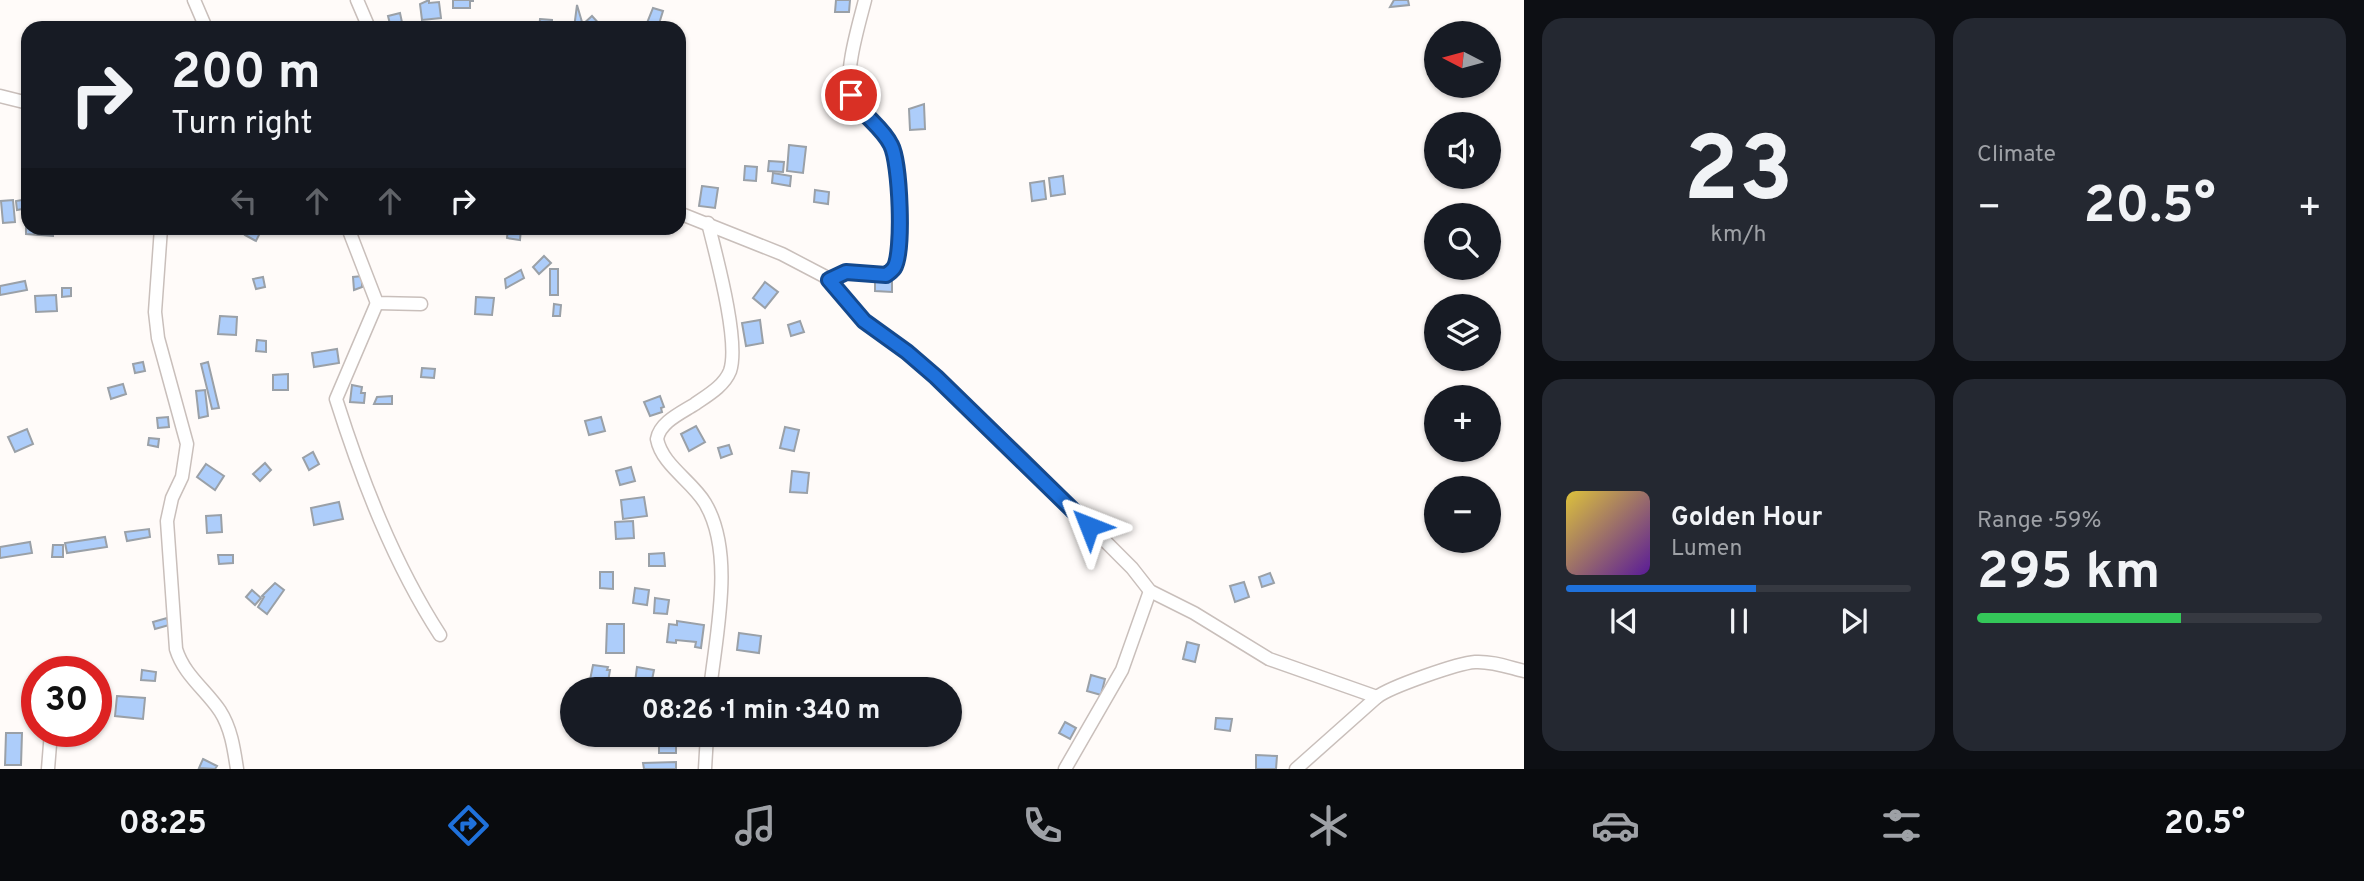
<!DOCTYPE html>
<html lang="en">
<head>
<meta charset="utf-8">
<style>
	:root { --surface:#171b24; --page:#242831; --text:#f1f3f6; --muted:#9ea1a6; --line:#363941; --accent:#1f71db }
	body { margin:0; font-family:Overpass,sans-serif; background:var(--page); color:var(--text); height:100vh; display:flex; flex-direction:column; font-size:26px; white-space:nowrap }
	* { box-sizing:border-box; margin:0 }
	p { font-size:23px; color:var(--muted) }
	.icon { flex:none; width:38px; height:38px; fill:none; stroke:currentColor; stroke-width:2; stroke-linecap:round; stroke-linejoin:round }
	.map { position:relative; flex:1; overflow:hidden }
	.details { display:flex; flex-direction:column; gap:18px; padding:18px; background:#0d0f14; width:840px }
	.details>* { flex:none }
	.banner { position:absolute; left:21px; top:21px; width:665px; height:214px; border-radius:21px; box-shadow:0 2px 5px #0004; background:#171b24; color:var(--text); overflow:hidden }
	.needle { width:46px; rotate:276deg }
	.controls { position:absolute; left:1424px; top:21px; display:grid; gap:14px }
	.controls a { display:grid; place-items:center; width:77px; height:77px; border-radius:50%; background:var(--surface); box-shadow:0 2px 5px #0004; font-size:35px }
	.speed { position:absolute; left:21px; top:656px; display:flex; gap:14px; font-size:35px; font-weight:700; text-align:center }
	.speed>* { display:grid; place-content:center; width:91px; height:91px; border-radius:50%; background:var(--surface); box-shadow:0 2px 5px #0004; line-height:1 }
	.speed .limit { border:10px solid #d22; background:#fff; color:#111 }
	.pin { position:absolute; display:grid; place-items:center; width:60px; height:60px; color:#fff; margin:-30px; border:4px solid #fff; border-radius:50%; box-shadow:0 2px 7px #0007 }
	.me { position:absolute; width:77px; margin:-38px; rotate:315deg; stroke-linejoin:round; filter:drop-shadow(0 0 5px #0008) }
	.turn { display:flex; align-items:center; gap:24px; height:147px; padding:0 35px; font-size:32px }
	.turn .icon { width:91px; height:91px; stroke-width:2.5 }
	.turn b { display:block; font-size:49px; line-height:60px }
	.lanes { display:flex; align-items:center; height:66px; padding:0 35px; background:#0003; justify-content:center; gap:35px; direction:ltr }
	.lanes .off { opacity:.35 }
	.big { font-size:52px; font-weight:700; line-height:1.1 }
	.details .widget { flex:1; display:flex; flex-direction:column; justify-content:center; gap:10px; min-width:0; padding:0 24px; border-radius:21px; background:var(--page) }
	.details .dial { align-items:center; gap:0 }
	.dial b { font-size:91px; line-height:1 }
	.song { display:flex; align-items:center; gap:21px }
	.cover { width:84px; height:84px; border-radius:10px; background:linear-gradient(135deg,hsl(50 70% 55%),hsl(270 70% 35%)) }
	.played { height:7px; border-radius:4px; background:linear-gradient(90deg,var(--accent) 55%,var(--line) 55%) }
	.keys { display:flex; justify-content:space-around; direction:ltr }
	.heat { display:flex; justify-content:space-between; align-items:center; font-size:38px; direction:ltr }
	.charge { height:10px; border-radius:5px; background:linear-gradient(90deg,#34c759 59%,var(--line) 0) }
	.details .tiles { flex:1; display:grid; gap:18px; grid-template-columns:repeat(2,1fr) }
	.trip { position:absolute; left:560px; top:677px; width:402px; height:70px; border-radius:35px; background:var(--surface); box-shadow:0 2px 5px #0004; font-weight:700; line-height:70px; text-align:center }
	.tabs { display:flex; height:112px; justify-content:space-around; align-items:center; background:#090b0e; color:var(--muted) }
	.tabs .icon { width:49px; height:49px }
	.tabs .active { color:var(--accent) }
	.tabs b { font-size:32px; color:var(--text) }
	main { display:flex; flex:1; min-height:0 }
	.map>svg:first-child { display:block }
	.building { fill:#adcdfa; stroke:#9aa0a7; stroke-width:2 }
	.lines { fill:none; stroke-linecap:round; stroke-linejoin:round }
	.minor-casing { stroke:#c9bfbb; stroke-width:15 }
	.minor { stroke:#fff; stroke-width:12 }
	.route-casing { stroke:#14498e; stroke-width:18 }
	.route { stroke:#1f71db; stroke-width:12 }
</style>
</head>
<body>
<main>
<div class="map">
<svg width="1524" height="769" viewBox="0 0 1524 769">
	<rect width="100%" height="100%" fill="#fffbf9"/>
	<g class="building">
		<path d="M429,0V3L439,2L441,18L422,20L420,4Z"/>
		<path d="M453,0H473V1H470V8H453Z"/>
		<path d="M836,0H850L849,12H835Z"/>
		<path d="M1394,0H1408L1409,5L1390,7Z"/>
		<path d="M577,5L582,22L581,28H574Z"/>
		<path d="M653,8L663,11L658,27L647,23Z"/>
		<path d="M400,13L403,27L391,28L388,16Z"/>
		<path d="M592,16L603,28H583L582,25Z"/>
		<path d="M540,19L552,20V28H539Z"/>
		<path d="M924,104L925,129L910,130L909,109Z"/>
		<path d="M789,145L806,147L803,173L787,171Z"/>
		<path d="M769,161L784,162L783,172L768,171Z"/>
		<path d="M745,166L757,167L756,181L744,180Z"/>
		<path d="M773,173L791,176L790,186L772,183Z"/>
		<path d="M1063,176L1065,194L1051,196L1049,178Z"/>
		<path d="M1044,181L1046,199L1032,201L1030,183Z"/>
		<path d="M702,186L718,188L715,208L699,206Z"/>
		<path d="M815,190L829,192L828,204L814,202Z"/>
		<path d="M28,199V208L17,210L16,201Z"/>
		<path d="M13,200L15,222L3,223L1,201Z"/>
		<path d="M26,225L28,228H53V236L26,234Z"/>
		<path d="M249,228L262,229L256,241L245,235Z"/>
		<path d="M508,228H521L520,240L507,238Z"/>
		<path d="M544,256L551,263L539,274L533,267Z"/>
		<rect x="550" y="269" width="8" height="26"/>
		<path d="M521,270L524,278L506,288L505,279Z"/>
		<path d="M362,276V287L354,290L353,277Z"/>
		<path d="M263,277L265,287L256,289L253,279Z"/>
		<path d="M875,279H892V292L875,291Z"/>
		<path d="M25,281L27,290L0,295V286Z"/>
		<path d="M765,282L778,292L765,308L753,298Z"/>
		<path d="M62,288H71V296L62,297Z"/>
		<path d="M56,295L57,311L36,312L35,296Z"/>
		<path d="M476,297L494,298L492,315L475,314Z"/>
		<path d="M554,304L561,305L560,316H553Z"/>
		<path d="M220,316L237,317L236,335L218,334Z"/>
		<path d="M760,320L763,343L746,346L742,323Z"/>
		<path d="M800,321L804,332L791,336L788,325Z"/>
		<path d="M257,340L266,341V352L256,351Z"/>
		<path d="M337,349L339,363L314,367L312,353Z"/>
		<path d="M143,362L145,371L135,373L133,364Z"/>
		<path d="M208,362L219,408L212,409L201,364Z"/>
		<path d="M422,368L435,369L434,378L421,377Z"/>
		<path d="M288,374V390H273V375Z"/>
		<path d="M123,384L126,394L111,399L108,388Z"/>
		<path d="M352,385L362,387L361,393H365L364,403L350,402Z"/>
		<path d="M205,390L208,416L199,418L196,391Z"/>
		<path d="M392,396V404H374L377,397Z"/>
		<path d="M660,396L664,407L661,408L662,412L650,416L644,402Z"/>
		<path d="M168,417L169,427L158,428L157,418Z"/>
		<path d="M601,417L605,431L589,435L585,421Z"/>
		<path d="M696,426L705,442L689,451L681,434Z"/>
		<path d="M785,427L799,430L794,451L780,448Z"/>
		<path d="M27,429L33,444L15,452L8,437Z"/>
		<path d="M149,438L159,439L158,447L148,445Z"/>
		<path d="M729,445L732,454L721,458L718,448Z"/>
		<path d="M313,452L319,464L309,470L303,458Z"/>
		<path d="M265,463L271,470L260,481L253,474Z"/>
		<path d="M206,464L224,476L215,490L197,477Z"/>
		<path d="M631,467L635,481L620,485L616,471Z"/>
		<path d="M792,471L809,473L807,493L790,492Z"/>
		<path d="M644,497L647,516L623,519L621,500Z"/>
		<path d="M339,502L343,519L314,525L311,508Z"/>
		<path d="M221,515L222,532L207,533L206,516Z"/>
		<path d="M633,521L634,538L616,539L615,522Z"/>
		<path d="M149,529L150,537L127,541L125,532Z"/>
		<path d="M105,537L107,547L67,553L65,543Z"/>
		<path d="M30,542L32,553L0,558V547Z"/>
		<path d="M53,545H63V557H52Z"/>
		<path d="M664,553L665,566H649V554Z"/>
		<path d="M218,555H233V563L219,564Z"/>
		<path d="M600,572H613V589L600,588Z"/>
		<path d="M1270,573L1274,583L1262,587L1259,577Z"/>
		<path d="M1244,582L1249,597L1235,602L1230,586Z"/>
		<path d="M275,583L284,590L267,614L258,607L264,597L262,596Z"/>
		<path d="M635,588L649,590L647,605L633,603Z"/>
		<path d="M252,590L261,598L255,605L246,597Z"/>
		<path d="M655,598L669,600L667,614L654,613Z"/>
		<path d="M167,618L169,625L155,629L153,622Z"/>
		<path d="M677,621L704,625L701,648L695,647L696,642L676,640V643L667,642L669,624L677,625Z"/>
		<path d="M607,624H624V653H606Z"/>
		<path d="M739,633L761,636L759,653L737,650Z"/>
		<path d="M1187,642L1199,645L1195,662L1183,659Z"/>
		<path d="M593,665L608,667L607,670H610L608,682L605,681L604,688L589,685Z"/>
		<path d="M637,667L654,670L650,690H634Z"/>
		<path d="M142,670L156,672L155,681L141,680Z"/>
		<path d="M1091,675L1105,679L1101,695L1087,691Z"/>
		<path d="M117,696L145,698L143,719L115,716Z"/>
		<path d="M1216,718L1232,719L1230,731L1215,729Z"/>
		<path d="M1065,722L1076,728L1070,739L1059,733Z"/>
		<path d="M6,733H22L21,765H5Z"/>
		<rect x="659" y="738" width="17" height="15"/>
		<path d="M1256,755L1277,756L1276,769H1256Z"/>
		<path d="M203,759L217,766L215,769L199,768Z"/>
		<path d="M676,762V769H644L643,763Z"/>
	</g>
	<g class="lines">
		<defs>
			<g id="minor">
				<path d="M194,0L206,28"/>
				<path d="M357,0L369,28"/>
				<path d="M0,96L28,103"/>
				<path d="M679,213L782,254L824,276L864,321L919,362L1023,459L1132,568L1150,591L1194,613L1269,659L1377,697C1390,687 1458,663 1475,662C1492,661 1508,667 1524,671"/>
				<path d="M708,223C716,255 740,342 730,371C724,386 708,395 695,404C681,413 660,422 657,439C662,465 692,481 705,503C735,553 716,634 710,690"/>
				<path d="M161,228L155,312L158,338L187,444L182,477L172,498L167,521L176,649C184,675 205,689 220,711C231,728 234,749 237,769"/>
				<path d="M348,228L377,303L421,304"/>
				<path d="M829,280L846,272L886,275C891,272 894,269 896,263C903,243 901,164 892,146C882,126 858,116 851,96C844,72 859,24 865,0"/>
				<path d="M377,303L336,399C362,481 394,564 440,635"/>
				<path d="M48,769L51,732"/>
				<path d="M705,769L707,735"/>
				<path d="M1065,769L1122,670L1150,591"/>
				<path d="M1296,769L1377,697"/>
			</g>
		</defs>
		<use href="#minor" class="minor-casing"/>
		<use href="#minor" class="minor"/>
	</g>
	<g class="lines">
		<defs>
			<path id="route" d="M851,95C861,115 882,126 891,145C900,162 904,253 894,268C892,271 889,273 886,275L846,272L829,280L864,321L907,352L936,377L1089,526"/>
		</defs>
		<use href="#route" class="route-casing"/>
		<use href="#route" class="route"/>
	</g>
</svg>
<div class="controls">
<a><svg class="needle" viewBox="-14 -14 28 28"><path d="M0-13l5 13h-10z" fill="#e53935"/><path d="M0 13l5-13h-10z" fill="#9ea1a6"/></svg></a>
<a><svg class="icon" aria-label="sound" viewBox="0 0 24 24"><path d="M4 9h4l5-4v14l-5-4H4zM17 9q2 3 0 6"/></svg></a>
<a><svg class="icon" aria-label="search" viewBox="0 0 24 24"><circle cx="10" cy="10" r="6"/><path d="M15 15l6 6"/></svg></a>
<a><svg class="icon" aria-label="layers" viewBox="0 0 24 24"><path d="M12 4l9 5-9 5-9-5zM3 14l9 5 9-5"/></svg></a>
<a>+</a>
<a>−</a>
</div>
<div class="speed"><div class="limit">30</div></div>
<div class="pin" style="left:851px;top:95px;background:#d93025"><svg class="icon" aria-label="arrive" viewBox="0 0 24 24"><path d="M6 21V4h12l-3 4 3 4H6"/></svg></div>
<svg class="me" style="left:1089px;top:526px" viewBox="-20 -20 40 40"><path d="M0-17L14 15 0 8-14 15z" fill="#1f71db" stroke="#fff" stroke-width="4"/></svg>
<div class="trip">08:26 · 1 min · 340 m</div>
<div class="banner">
<div class="turn"><svg class="icon" aria-label="right" viewBox="0 0 24 24"><path d="M7 20v-9h11M14 6l5 5-5 5"/></svg><div><b>200 m</b>Turn right</div></div>
<div class="lanes"><svg class="icon off" aria-label="left" viewBox="0 0 24 24"><path d="M17 20v-9H6M10 6l-5 5 5 5"/></svg><svg class="icon off" aria-label="ahead" viewBox="0 0 24 24"><path d="M12 20V5M6 11l6-6 6 6"/></svg><svg class="icon off" aria-label="ahead" viewBox="0 0 24 24"><path d="M12 20V5M6 11l6-6 6 6"/></svg><svg class="icon" aria-label="right" viewBox="0 0 24 24"><path d="M7 20v-9h11M14 6l5 5-5 5"/></svg></div>
</div>
</div>
<section class="details">
<div class="tiles">
<div class="widget dial"><b>23</b><p>km/h</p></div>
<div class="widget"><p>Climate</p>
<div class="heat"><a>−</a><b class="big">20.5°</b><a>+</a></div>
</div>
<div class="widget">
<div class="song"><i class="cover"></i><div><b>Golden Hour</b><p>Lumen</p></div></div>
<div class="played"></div>
<div class="keys"><svg class="icon" aria-label="previous" viewBox="0 0 24 24"><path d="M18 5L8 12l10 7zM5 5v14"/></svg><svg class="icon" aria-label="pause" viewBox="0 0 24 24"><path d="M8 5v14M16 5v14"/></svg><svg class="icon" aria-label="next" viewBox="0 0 24 24"><path d="M6 5l10 7-10 7zM19 5v14"/></svg></div>
</div>
<div class="widget"><p>Range · 59%</p><b class="big">295 km</b><div class="charge"></div></div>
</div>
</section>
</main>
<nav class="tabs">
<b>08:25</b>
<svg class="icon active" aria-label="directions" viewBox="0 0 24 24"><path d="M12 3l9 9-9 9-9-9zM9 14v-3h6M13 9l2 2-2 2"/></svg>
<svg class="icon" aria-label="music" viewBox="0 0 24 24"><path d="M9 18V5l10-2v13"/><circle cx="6" cy="18" r="3"/><circle cx="16" cy="16" r="3"/></svg>
<svg class="icon" aria-label="phone" viewBox="0 0 24 24"><path d="M5 4h4l2 5-3 2q2 4 5 5l2-3 5 2v4C11 20 4 13 5 4z"/></svg>
<svg class="icon" aria-label="climate" viewBox="0 0 24 24"><path d="M12 3v18M4 7l16 10M4 17L20 7"/></svg>
<svg class="icon" aria-label="car" viewBox="0 0 24 24"><path d="M5 17H2v-5l4-1 3-4h7l3 4 3 1v5h-3M9 17h6M6 11h13"/><circle cx="7" cy="17" r="2"/><circle cx="17" cy="17" r="2"/></svg>
<svg class="icon" aria-label="filters" viewBox="0 0 24 24"><path d="M4 7h16M4 17h16"/><circle cx="9" cy="7" r="2"/><circle cx="15" cy="17" r="2"/></svg>
<b>20.5°</b>
</nav>
</body>
</html>
